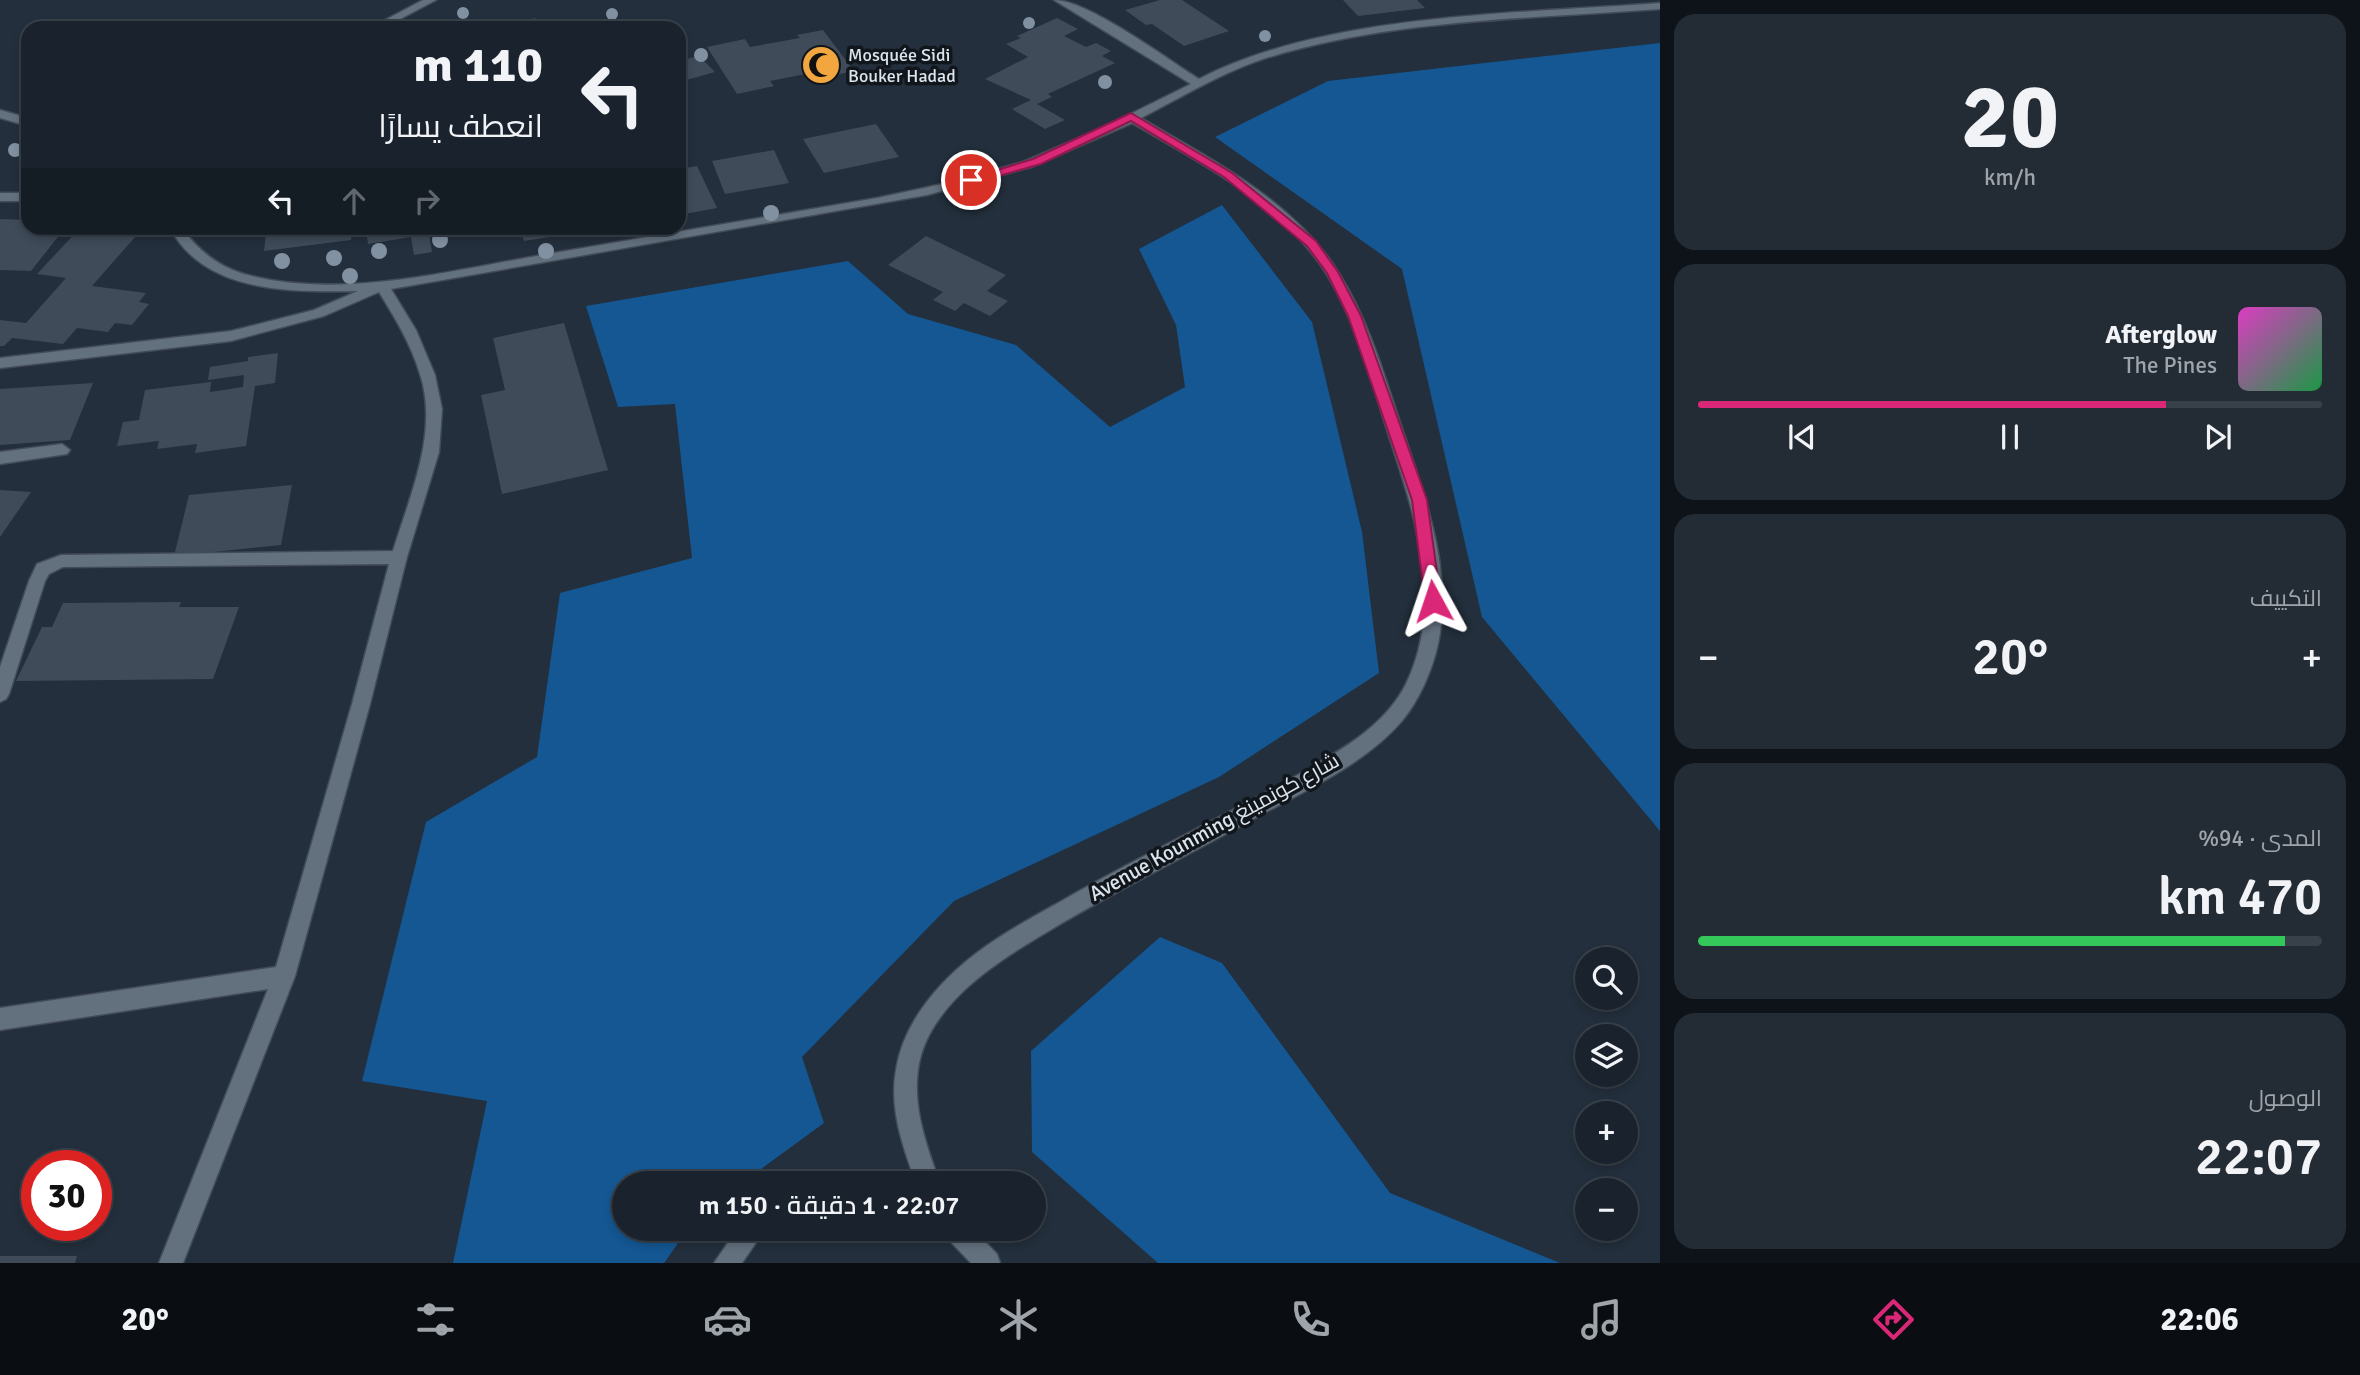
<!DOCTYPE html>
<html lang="ar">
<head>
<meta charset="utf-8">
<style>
	:root { --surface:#1a232d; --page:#232b35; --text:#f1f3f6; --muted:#9fa4aa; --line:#384049; --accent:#db2777 }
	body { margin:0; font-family:Signika,Cairo,sans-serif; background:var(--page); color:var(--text); direction:rtl; height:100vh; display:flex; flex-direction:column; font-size:26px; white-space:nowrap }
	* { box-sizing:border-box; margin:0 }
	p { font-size:23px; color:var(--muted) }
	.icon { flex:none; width:38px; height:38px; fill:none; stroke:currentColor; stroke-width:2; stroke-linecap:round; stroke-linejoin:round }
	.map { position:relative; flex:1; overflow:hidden; direction:ltr }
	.sheet { display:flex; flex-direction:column; gap:14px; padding:14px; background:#0e1319; width:700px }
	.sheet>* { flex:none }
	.banner { position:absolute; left:21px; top:21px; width:665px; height:214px; border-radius:21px; box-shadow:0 4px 10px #0003,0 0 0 2px var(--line); direction:rtl; background:#1a232d; color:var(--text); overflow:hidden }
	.fabs { position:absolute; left:1575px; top:947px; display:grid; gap:14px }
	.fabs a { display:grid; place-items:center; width:63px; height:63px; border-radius:50%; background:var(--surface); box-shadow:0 4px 10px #0003,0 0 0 2px var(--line); font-size:35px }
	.speed { position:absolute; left:21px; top:1150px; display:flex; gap:14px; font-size:35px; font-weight:700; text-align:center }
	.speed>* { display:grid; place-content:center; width:91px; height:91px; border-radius:50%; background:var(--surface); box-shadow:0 4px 10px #0003,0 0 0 2px var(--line); line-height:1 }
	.speed .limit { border:10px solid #d22; background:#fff; color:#111 }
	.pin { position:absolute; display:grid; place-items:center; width:60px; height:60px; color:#fff; margin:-30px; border:4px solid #fff; border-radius:50%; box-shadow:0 2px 7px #0007 }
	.me { position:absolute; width:77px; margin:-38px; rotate:355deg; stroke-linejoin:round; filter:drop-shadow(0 0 5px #0008) }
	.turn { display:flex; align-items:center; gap:24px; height:147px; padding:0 28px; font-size:32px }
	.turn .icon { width:91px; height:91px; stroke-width:2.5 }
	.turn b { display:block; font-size:49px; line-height:60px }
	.lanes { display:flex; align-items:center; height:66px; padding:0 28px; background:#0003; justify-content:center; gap:35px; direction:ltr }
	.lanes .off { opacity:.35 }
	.big { font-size:52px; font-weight:600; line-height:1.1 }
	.sheet .card { flex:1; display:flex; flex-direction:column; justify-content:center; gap:10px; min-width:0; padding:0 24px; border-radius:21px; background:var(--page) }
	.sheet .dial { align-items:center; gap:0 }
	.dial b { font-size:91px; line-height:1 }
	.song { display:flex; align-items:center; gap:21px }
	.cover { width:84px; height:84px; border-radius:10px; background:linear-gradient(135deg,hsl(310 70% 55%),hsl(140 70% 35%)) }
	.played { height:7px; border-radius:4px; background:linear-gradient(90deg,var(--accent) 75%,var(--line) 75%) }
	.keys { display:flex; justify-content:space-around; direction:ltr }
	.heat { display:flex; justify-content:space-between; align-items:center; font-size:38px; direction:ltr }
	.charge { height:10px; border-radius:5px; background:linear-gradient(90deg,#34c759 94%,var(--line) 0) }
	.trip { position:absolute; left:612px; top:1171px; width:434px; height:70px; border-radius:35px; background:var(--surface); box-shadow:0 4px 10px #0003,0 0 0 2px var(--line); font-weight:600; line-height:70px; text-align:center; direction:rtl }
	.menu { display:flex; height:112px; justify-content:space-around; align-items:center; background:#0a0e12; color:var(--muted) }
	.menu .icon { width:49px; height:49px }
	.menu .on { color:var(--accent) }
	.menu b { font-size:32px; color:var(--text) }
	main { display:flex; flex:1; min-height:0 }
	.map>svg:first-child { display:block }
	.green { fill:#145793 }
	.building { fill:#3f4b59 }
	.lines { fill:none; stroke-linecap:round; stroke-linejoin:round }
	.minor-casing { stroke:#424c57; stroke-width:3 }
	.minor { fill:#63717f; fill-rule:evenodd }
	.tree { fill:#8291a1 }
	.route { fill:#db2777; stroke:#8e194d; stroke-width:2 }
	.labels { text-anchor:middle; stroke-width:7; stroke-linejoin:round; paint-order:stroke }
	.far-poi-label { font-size:18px; fill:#dce4ec; stroke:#11161c; text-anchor:start }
	.street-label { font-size:21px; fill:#dce4ec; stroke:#11161c }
</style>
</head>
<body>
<main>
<section class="sheet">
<div class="card dial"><b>20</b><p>km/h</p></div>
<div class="card">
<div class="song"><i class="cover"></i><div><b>Afterglow</b><p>The Pines</p></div></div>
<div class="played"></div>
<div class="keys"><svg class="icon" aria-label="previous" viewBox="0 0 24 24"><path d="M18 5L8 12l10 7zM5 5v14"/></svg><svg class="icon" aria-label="pause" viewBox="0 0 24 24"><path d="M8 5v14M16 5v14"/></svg><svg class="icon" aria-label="next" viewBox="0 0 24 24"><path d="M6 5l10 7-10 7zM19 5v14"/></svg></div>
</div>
<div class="card"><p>التكييف</p>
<div class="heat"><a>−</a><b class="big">20°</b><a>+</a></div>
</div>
<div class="card"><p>المدى · 94%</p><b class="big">470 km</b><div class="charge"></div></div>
<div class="card"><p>الوصول</p><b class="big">22:07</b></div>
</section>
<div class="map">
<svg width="1660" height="1263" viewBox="0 0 1660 1263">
	<rect width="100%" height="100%" fill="#232f3c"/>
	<g class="green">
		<path d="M1660,43V831L1482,617L1402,269L1215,137L1328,81Z"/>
		<path d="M1222,205L1312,322L1362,532L1379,673L1219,777L954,901L802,1057L824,1123L742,1183H625V1228L688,1229L664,1263H453L487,1101L362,1081L426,822L537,757L560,593L692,558L675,404L618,407L586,306L848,261L908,314L1016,345L1110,427L1185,387L1176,325L1139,249Z"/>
		<path d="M1160,937L1222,963L1390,1193L1560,1263H1158L1032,1152L1031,1051Z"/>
	</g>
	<g class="building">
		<path d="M1160,0H1182L1229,31L1184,46L1152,24L1146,25L1125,10Z"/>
		<path d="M1343,0H1417L1425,8L1358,16Z"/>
		<path d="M535,18L539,23L552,20L558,28H496Z"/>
		<path d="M1057,18L1078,29L1064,36L1086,47L1096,43L1111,51L1102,56L1115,63L1048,94L1052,97L1037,104L1065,120L1045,129L1012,109L1031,100L985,79L1028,57L1006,44L1021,38L1017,36Z"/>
		<path d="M823,30L854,71L835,75L831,69L770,81L774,86L737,94L707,47L745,39L750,47L800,38L797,35Z"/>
		<path d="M699,56L715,72L683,81L679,76V61Z"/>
		<path d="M876,124L899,157L824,173L803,139Z"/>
		<path d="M774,150L789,183L725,194L712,161Z"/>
		<path d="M697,166L717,208L679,215V169Z"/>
		<path d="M0,219L28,220V228H65L31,271L0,270Z"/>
		<path d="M80,228H143L92,286L146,293L139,302L149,304L132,325L115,323L108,332L77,328L63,344L12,338L4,346H0V320L26,323L66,278L37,274Z"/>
		<path d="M250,228H352L351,240L264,251L266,233L249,234Z"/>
		<path d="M366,228H428L432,252L414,255L411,237L368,244Z"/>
		<path d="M520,228H547L550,237L524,241Z"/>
		<path d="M926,236L1006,275L987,291L1008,301L990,316L964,303L955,311L933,300L943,292L888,265Z"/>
		<path d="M564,323L608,470L502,494L481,395L505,390L493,338Z"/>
		<path d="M278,353L275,383L255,386L246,446L195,453L197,444L157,449L159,441L117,446L123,422L139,420L145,390L211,382L210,392L243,387L244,375L208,380L210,367L248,361V357Z"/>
		<path d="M93,383L70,440L0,445V389Z"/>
		<path d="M292,485L281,545L174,556L189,495Z"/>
		<path d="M0,490L31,492L0,537Z"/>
		<path d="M181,602L179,607H239L213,679L16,681L42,627H52L63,603Z"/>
		<path d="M0,1256H77L75,1263H0Z"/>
	</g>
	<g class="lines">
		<defs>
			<g id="minor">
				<path d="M423,0H436L383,28H370Z"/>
				<path d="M1054,0C1088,0 1167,59 1199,79C1326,13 1518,14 1660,3V9C1528,19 1388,19 1260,60C1219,74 1180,98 1141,118C1212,160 1296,202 1340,275C1371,325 1386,382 1405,437C1427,503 1453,574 1438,644C1432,671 1419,701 1401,722C1366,762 1313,787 1268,811C1191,854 1112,892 1037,938C992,965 937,1002 921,1055C909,1099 925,1142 940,1183H916C903,1147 889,1109 896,1070C902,1031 927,997 955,971C985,943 1022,923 1058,903C1134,859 1213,822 1289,780C1332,755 1383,730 1406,684C1445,603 1415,516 1389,436C1371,381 1357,323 1326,273C1282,204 1201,163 1132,123L1031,167L927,195L391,289L416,330L435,375L442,409L439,452L407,557L370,704L295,976L183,1263H159L268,989L0,1030V1008L276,967L352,704L389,564L63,567L49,574L45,581L9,694L6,699L0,702V667L29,581L37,564L61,555L393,551C410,495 439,432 420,374C411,344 395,318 379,292L324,316L231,341L0,368V358L231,331L314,310L358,291C292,292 205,294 170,228H182C198,250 217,266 244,274C339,301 453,270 548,254C658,235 767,217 877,198L952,182L1023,162L1100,129L1191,84Z"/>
				<path d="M0,110L28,118V126L0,118Z"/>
				<rect x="0" y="193" width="28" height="8"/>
				<path d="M62,444L70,450L67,454L0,464V452Z"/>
				<path d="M822,1171L837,1175L841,1183H810L814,1175Z"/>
				<path d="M738,1228H766L742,1263H714Z"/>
				<path d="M943,1228H972L997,1254L1000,1263H971L946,1237Z"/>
			</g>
		</defs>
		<use href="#minor" class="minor-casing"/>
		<use href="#minor" class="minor"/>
	</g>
	<g class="tree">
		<circle cx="463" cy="13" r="6"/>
		<circle cx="612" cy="14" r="6"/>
		<circle cx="1029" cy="23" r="6"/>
		<circle cx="1265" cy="36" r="6"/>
		<circle cx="701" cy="55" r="7"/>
		<circle cx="1105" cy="82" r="7"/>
		<circle cx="15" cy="150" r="7"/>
		<circle cx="771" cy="213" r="8"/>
		<circle cx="440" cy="240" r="8"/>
		<circle cx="379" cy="251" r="8"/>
		<circle cx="546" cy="251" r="8"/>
		<circle cx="334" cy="258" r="8"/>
		<circle cx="282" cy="261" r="8"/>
		<circle cx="350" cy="276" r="8"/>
	</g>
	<path class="route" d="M1131,113L1232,173L1316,241L1338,272L1361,316L1427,500L1441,601L1439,606H1428L1425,601L1412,500L1348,316L1327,273L1307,246L1224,177L1131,121L1041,164L971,184L965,180L1033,159Z"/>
	<defs>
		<symbol id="mosque-disc" viewBox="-11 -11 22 22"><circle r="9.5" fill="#f1a640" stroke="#11161c"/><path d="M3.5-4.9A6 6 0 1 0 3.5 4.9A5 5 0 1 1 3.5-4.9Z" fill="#111"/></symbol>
	</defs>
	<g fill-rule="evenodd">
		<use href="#mosque-disc" x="799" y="43" width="44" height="44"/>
	</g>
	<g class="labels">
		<g class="far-poi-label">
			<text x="848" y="61">Mosquée Sidi<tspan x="848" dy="21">Bouker Hadad</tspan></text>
		</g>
		<g class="street-label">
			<text transform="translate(1214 827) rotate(-29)" y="7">Avenue Kounming شارع كونمينغ</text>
		</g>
	</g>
</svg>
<div class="fabs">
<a><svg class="icon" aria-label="search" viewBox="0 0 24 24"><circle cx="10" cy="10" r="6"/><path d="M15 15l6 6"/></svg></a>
<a><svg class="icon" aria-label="layers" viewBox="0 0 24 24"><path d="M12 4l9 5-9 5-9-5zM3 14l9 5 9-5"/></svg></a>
<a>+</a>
<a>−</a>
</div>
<div class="speed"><div class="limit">30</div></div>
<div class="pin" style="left:971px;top:180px;background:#d93025"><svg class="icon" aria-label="arrive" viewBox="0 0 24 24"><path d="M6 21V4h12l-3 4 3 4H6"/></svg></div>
<svg class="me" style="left:1433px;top:601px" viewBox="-20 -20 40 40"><path d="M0-17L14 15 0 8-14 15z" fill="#db2777" stroke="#fff" stroke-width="4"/></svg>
<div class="trip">22:07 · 1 دقيقة · 150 m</div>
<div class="banner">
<div class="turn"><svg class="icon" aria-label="left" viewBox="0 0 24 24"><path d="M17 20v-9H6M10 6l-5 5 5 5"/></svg><div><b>110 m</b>انعطف يسارًا</div></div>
<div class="lanes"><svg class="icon" aria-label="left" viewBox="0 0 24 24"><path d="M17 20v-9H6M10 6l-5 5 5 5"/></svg><svg class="icon off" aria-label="ahead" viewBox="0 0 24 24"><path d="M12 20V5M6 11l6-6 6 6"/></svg><svg class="icon off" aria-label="right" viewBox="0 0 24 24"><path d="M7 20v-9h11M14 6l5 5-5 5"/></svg></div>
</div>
</div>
</main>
<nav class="menu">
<b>22:06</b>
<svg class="icon on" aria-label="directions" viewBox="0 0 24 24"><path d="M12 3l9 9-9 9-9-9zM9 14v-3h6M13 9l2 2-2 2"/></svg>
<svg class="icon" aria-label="music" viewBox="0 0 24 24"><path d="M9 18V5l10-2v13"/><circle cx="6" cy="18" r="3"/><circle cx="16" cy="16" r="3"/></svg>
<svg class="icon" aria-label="phone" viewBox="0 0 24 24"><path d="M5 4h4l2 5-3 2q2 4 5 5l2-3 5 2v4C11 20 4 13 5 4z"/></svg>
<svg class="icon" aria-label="climate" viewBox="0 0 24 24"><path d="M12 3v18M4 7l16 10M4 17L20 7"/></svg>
<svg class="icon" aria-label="car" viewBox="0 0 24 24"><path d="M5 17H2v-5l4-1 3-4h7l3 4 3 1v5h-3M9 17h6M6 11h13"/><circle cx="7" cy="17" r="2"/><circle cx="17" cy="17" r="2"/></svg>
<svg class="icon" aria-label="filters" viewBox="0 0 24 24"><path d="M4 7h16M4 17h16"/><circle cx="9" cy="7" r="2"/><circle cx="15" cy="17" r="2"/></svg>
<b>20°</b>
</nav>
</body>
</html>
